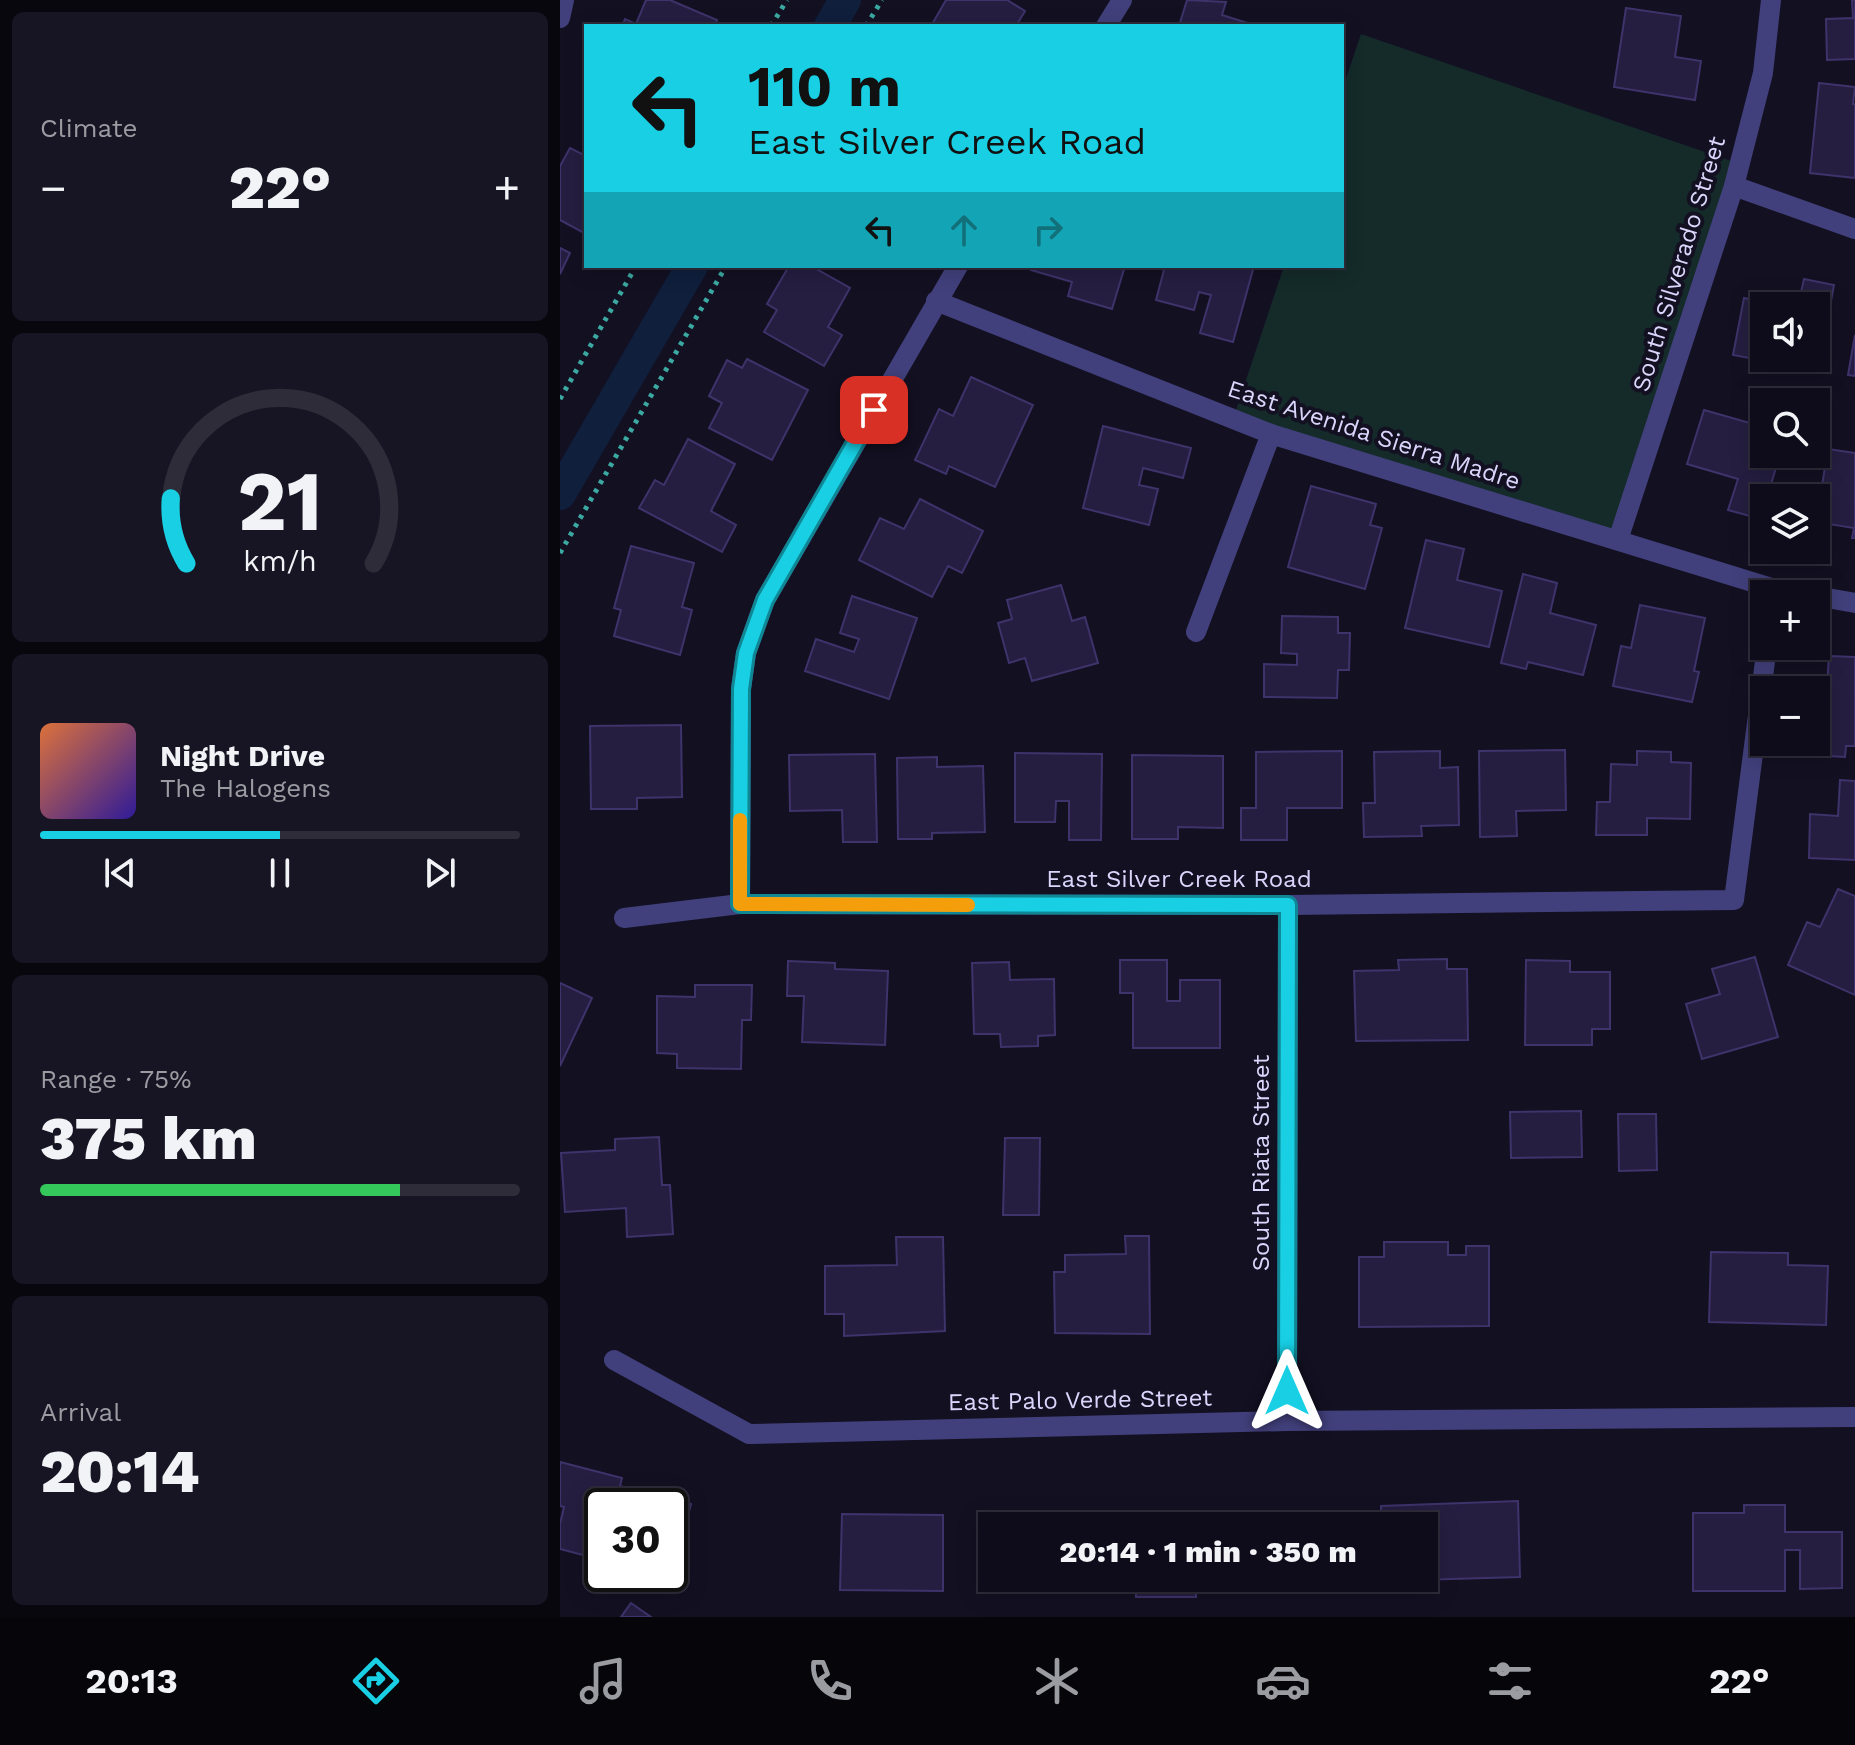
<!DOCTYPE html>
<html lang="en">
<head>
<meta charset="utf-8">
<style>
	:root { --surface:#0e0c1a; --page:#171523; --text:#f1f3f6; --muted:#9b9ba2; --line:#2e2c39; --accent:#18cfe4 }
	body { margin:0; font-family:"Work Sans",sans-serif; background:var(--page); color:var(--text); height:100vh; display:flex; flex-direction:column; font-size:30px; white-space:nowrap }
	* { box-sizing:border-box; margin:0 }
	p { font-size:26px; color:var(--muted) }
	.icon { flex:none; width:44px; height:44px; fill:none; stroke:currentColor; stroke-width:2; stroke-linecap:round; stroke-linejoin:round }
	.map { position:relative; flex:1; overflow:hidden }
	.panel { display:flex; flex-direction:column; gap:12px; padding:12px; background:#08070e; width:560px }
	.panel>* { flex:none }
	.banner { position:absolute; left:24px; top:24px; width:760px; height:244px; border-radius:0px; box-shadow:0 4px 20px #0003,0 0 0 2px var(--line); background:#18cfe4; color:#111; overflow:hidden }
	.fabs { position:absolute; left:1190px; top:292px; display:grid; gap:16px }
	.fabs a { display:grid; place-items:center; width:80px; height:80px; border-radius:0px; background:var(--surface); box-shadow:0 4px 20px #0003,0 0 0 2px var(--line); font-size:40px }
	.speed { position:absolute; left:24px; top:1488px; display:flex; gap:16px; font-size:40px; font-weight:700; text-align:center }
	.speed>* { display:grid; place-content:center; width:104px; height:104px; border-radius:50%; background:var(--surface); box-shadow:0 4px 20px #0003,0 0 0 2px var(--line); line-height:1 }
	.speed .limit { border:4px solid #111; border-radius:12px; background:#fff; color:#111 }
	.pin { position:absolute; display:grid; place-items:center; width:68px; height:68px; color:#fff; margin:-34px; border-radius:16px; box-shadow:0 4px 12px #0006 }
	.me { position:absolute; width:88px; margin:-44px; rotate:0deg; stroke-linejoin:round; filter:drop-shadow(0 0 6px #0008) }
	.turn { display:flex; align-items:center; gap:28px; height:168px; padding:0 32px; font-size:36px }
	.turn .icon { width:104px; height:104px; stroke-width:2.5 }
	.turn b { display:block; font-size:56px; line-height:68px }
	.lanes { display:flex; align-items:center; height:76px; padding:0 32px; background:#0003; justify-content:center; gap:40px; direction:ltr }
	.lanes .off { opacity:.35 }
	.big { font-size:60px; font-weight:800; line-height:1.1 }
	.panel .tile { flex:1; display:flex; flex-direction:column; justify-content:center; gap:12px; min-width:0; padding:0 28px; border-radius:12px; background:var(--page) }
	.panel .dial { align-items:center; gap:0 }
	.dial svg { height:208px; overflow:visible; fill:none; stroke:var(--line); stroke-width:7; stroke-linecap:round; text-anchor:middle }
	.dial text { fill:var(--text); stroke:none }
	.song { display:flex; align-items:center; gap:24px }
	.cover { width:96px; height:96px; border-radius:12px; background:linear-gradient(135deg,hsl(20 70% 55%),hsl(250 70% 35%)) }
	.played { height:8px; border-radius:4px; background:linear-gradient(90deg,var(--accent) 50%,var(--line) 50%) }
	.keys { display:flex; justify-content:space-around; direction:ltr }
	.heat { display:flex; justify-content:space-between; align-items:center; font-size:44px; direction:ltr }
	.charge { height:12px; border-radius:6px; background:linear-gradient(90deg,#34c759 75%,var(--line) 0) }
	.trip { position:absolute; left:418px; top:1512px; width:460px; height:80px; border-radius:0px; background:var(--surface); box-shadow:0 4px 20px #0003,0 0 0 2px var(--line); font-weight:800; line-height:80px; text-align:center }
	.dock { display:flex; height:128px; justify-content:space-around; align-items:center; background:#06050a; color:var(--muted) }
	.dock .icon { width:56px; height:56px }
	.dock .selected { color:var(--accent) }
	.dock b { font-size:36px; color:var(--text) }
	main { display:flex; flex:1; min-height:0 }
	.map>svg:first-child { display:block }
	.green { fill:#142b2a }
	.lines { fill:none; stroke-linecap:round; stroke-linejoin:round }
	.canal { stroke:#0f1f3c; stroke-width:32 }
	.building { fill:#251e41; stroke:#3e336a; stroke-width:2 }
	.path { stroke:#3ba9a2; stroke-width:5; stroke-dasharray:4 6; stroke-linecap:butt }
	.minor { stroke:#42407c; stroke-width:20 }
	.route-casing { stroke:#108794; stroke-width:20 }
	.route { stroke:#18cfe4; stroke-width:14 }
	.slow { stroke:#f59e0b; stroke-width:14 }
	.labels { text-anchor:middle; stroke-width:8; stroke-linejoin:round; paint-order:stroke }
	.street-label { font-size:24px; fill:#dad5fb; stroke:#131022 }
</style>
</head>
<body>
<main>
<section class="panel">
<div class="tile"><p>Climate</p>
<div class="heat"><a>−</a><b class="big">22°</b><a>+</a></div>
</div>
<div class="tile dial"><svg viewBox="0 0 100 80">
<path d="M14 69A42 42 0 1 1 86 69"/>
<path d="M14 69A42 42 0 0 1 8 44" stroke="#18cfe4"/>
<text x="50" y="56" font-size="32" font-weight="700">21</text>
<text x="50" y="72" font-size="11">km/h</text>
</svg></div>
<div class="tile">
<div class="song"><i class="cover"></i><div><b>Night Drive</b><p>The Halogens</p></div></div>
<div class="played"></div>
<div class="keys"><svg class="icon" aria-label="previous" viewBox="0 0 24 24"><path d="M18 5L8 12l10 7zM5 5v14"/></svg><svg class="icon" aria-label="pause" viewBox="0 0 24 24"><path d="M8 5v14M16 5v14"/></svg><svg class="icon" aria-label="next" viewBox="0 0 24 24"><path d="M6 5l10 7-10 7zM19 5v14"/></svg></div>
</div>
<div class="tile"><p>Range · 75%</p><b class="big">375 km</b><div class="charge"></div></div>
<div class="tile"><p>Arrival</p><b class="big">20:14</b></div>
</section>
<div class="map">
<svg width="1295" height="1617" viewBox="0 0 1295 1617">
	<rect width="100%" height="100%" fill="#131022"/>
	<path class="green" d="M801,34L1180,164L1058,540L673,419L724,266H782V90Z"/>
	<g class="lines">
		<g class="canal">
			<path d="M270,26L285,0"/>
			<path d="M0,494L132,266"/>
		</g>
	</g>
	<g class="building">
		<path d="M86,0H110L157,20L155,26H62L65,19L76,24Z"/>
		<path d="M386,0H447L465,11L456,26H371Z"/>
		<path d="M627,0L666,2L662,15L697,26H619Z"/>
		<path d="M1292,0H1295V59L1267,60L1266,19L1293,18Z"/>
		<path d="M1066,8L1121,16L1115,57L1141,61L1135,100L1054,87Z"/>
		<path d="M1259,83L1295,87L1293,104H1295V178L1250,173Z"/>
		<path d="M10,148L26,156V234L0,220V166Z"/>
		<path d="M0,248L10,253L0,274Z"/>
		<path d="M229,266H251L290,288L268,327L282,335L264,366L204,332L217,310L207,304Z"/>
		<path d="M472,266H565L552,309L508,296L512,282L471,270Z"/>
		<path d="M605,266H694L673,342L640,333L651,295L639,292L634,310L596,300Z"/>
		<path d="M1244,279L1274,285L1258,371L1173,355L1184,298L1224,306H1204V358H1256V306H1238Z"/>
		<path d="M1295,335V376L1288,375Z"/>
		<path d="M187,359L248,390L212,460L149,428L162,403L149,396L167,360L182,368Z"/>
		<path d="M411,377L473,405L435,487L389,466L386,474L355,460L379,409L393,416Z"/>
		<path d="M1144,410L1204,427V454H1220L1207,498H1204L1201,519L1168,510L1178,479L1127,464Z"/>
		<path d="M543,426L631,448L623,478L583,468L579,485L598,489L589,525L523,508Z"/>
		<path d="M128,439L175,464L151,511L176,525L162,552L79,508L95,480L104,485Z"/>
		<path d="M1268,449L1295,453V538H1292L1294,528L1256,522Z"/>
		<path d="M751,486L816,504L810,525L822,528L805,589L728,567Z"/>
		<path d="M360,499L423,531L402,573L388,566L372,597L299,560L320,518L344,529Z"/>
		<path d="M866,540L904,549L897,580L942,591L929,647L845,628Z"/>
		<path d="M71,546L134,563L122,607L132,610L120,655L54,636L61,610L54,608Z"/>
		<path d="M963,574L997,583L990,613L1036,625L1023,675L968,662L966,669L941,663Z"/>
		<path d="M501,585L512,621L525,617L538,663L472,681L465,658L449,663L438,623L452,619L447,600Z"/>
		<path d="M292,596L357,618L329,699L245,671L256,639L294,652L299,639L280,633Z"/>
		<path d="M1080,605L1145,618L1134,671L1139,672L1132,702L1053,686L1061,646L1071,648Z"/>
		<path d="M722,616L778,617V633H790L789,670H778L777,698L704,697V664L737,665V654L721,653Z"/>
		<path d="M1269,656L1295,657V746H1286L1285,757L1250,755L1251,742H1256V699L1266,700Z"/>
		<path d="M121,725L122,797L77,798V809H31L30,726Z"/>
		<path d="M1005,750L1006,810L956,811L957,836L920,837L919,751Z"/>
		<path d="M782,751V808H727V840H681V808H696V752Z"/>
		<path d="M880,751V768L898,767L899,825L861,826L862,836L804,837L803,803H815L814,752Z"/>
		<path d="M1077,751L1111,752V762L1131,763L1130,819L1087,818V835H1036L1037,802H1050L1051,764L1077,765Z"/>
		<path d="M455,753L542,754L541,840H509V801H496L495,822H455Z"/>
		<path d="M315,754L317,842H283L282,810L230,811L229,755Z"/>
		<path d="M572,755L663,756V828L618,827V839H572Z"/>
		<path d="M377,757V767L423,766L425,832L372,833V839H338L337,758Z"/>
		<path d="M1280,780L1295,781V860L1249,858L1250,814L1278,816Z"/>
		<path d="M1278,889L1295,896V995L1228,965L1247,922L1260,927Z"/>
		<path d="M1195,957L1218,1037L1142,1059L1126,1004L1160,994L1152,969Z"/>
		<path d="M887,959V969H907L908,1040L796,1041L794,971L839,970L838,960Z"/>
		<path d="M560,960H607V1001H620V980H660V1048H573V993H560Z"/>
		<path d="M966,960L1010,961V972H1050V1029H1032V1045H965Z"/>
		<path d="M228,961L275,963V969L328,971L325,1045L242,1042L244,996H227Z"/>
		<path d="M449,962L450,980L494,979L495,1035L478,1036V1046L441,1047L440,1034H414L412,963Z"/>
		<path d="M0,983L32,998L0,1066Z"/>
		<path d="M135,985H192L191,1020H182L181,1069L117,1068V1054L97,1053V996L135,997Z"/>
		<path d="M1021,1111L1022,1157L951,1158L950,1112Z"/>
		<path d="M1058,1114H1096L1097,1170L1059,1171Z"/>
		<path d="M99,1137L102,1185H110L113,1234L67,1237L66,1208L5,1212L1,1153L55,1150V1139Z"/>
		<path d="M445,1138H480L479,1215H443Z"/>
		<path d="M565,1236H589L590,1334L495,1333L494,1272H505V1255L566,1254Z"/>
		<path d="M336,1237H383L385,1331L284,1336V1314H265V1266L337,1265Z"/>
		<path d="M824,1242H888V1255H906V1246H929V1326L799,1327V1257H824Z"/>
		<path d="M1151,1252L1228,1253V1265L1268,1266L1266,1325L1149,1322Z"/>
		<path d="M0,1462L62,1478L60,1486L131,1504L115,1567L110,1566V1506H42V1560L0,1549V1524L4,1507L0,1506Z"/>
		<path d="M958,1501L960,1577L823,1581V1578H864V1526H821V1506Z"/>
		<path d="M1184,1505H1225V1532H1282V1588L1240,1589V1550H1225V1591H1133V1513H1184Z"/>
		<path d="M282,1514L383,1515V1591L280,1590Z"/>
		<path d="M577,1523L690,1524V1526H577Z"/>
		<path d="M576,1578H690L689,1583L636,1582V1597H576Z"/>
		<path d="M71,1603L91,1617H61Z"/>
	</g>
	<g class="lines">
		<g class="path">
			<path d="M211,26L227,0"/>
			<path d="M306,26L322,0"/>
			<path d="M0,399L76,266"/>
			<path d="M0,553L166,266"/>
		</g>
		<g class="minor">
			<path d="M0,18L4,0"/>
			<path d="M546,26L562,0"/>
			<path d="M1174,186L1295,229"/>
			<path d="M376,301L711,434L1215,589L1244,594"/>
			<path d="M1058,540L1174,186L1203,73L1211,0"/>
			<path d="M1256,596L1295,603"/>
			<path d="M636,632L711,434"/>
			<path d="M180,904L181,689L186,653L205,600L398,266"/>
			<path d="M64,918L180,904L728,905L1174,900L1207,646"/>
			<path d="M54,1360L189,1434L727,1421L1295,1417"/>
			<path d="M727,1421L728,905"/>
		</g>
	</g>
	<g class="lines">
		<defs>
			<path id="route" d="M314,410L205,600L186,653L181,689L180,904L728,905L727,1391"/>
		</defs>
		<use href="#route" class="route-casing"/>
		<use href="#route" class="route"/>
		<path class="slow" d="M180,820V904L408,905"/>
	</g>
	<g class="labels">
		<g class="street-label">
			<text transform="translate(1119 264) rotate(-73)" y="8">South Silverado Street</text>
			<text transform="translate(814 435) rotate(18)" y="8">East Avenida Sierra Madre</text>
			<text x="619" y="887">East Silver Creek Road</text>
			<text transform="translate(701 1163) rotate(-90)" y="8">South Riata Street</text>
			<text transform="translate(520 1400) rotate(-1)" y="8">East Palo Verde Street</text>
		</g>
	</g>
</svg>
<div class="fabs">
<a><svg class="icon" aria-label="sound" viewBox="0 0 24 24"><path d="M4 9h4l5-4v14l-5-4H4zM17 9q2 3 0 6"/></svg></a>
<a><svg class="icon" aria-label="search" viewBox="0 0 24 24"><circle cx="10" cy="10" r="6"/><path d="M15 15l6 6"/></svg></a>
<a><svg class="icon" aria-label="layers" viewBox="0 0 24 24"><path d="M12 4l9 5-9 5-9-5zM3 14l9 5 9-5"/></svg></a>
<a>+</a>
<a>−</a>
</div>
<div class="speed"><div class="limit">30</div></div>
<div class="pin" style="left:314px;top:410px;background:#d93025"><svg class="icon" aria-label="arrive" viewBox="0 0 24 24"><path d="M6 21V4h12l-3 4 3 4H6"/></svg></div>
<svg class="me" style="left:727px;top:1391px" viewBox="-20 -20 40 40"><path d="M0-17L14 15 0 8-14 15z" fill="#18cfe4" stroke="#fff" stroke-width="4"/></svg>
<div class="trip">20:14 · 1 min · 350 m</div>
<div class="banner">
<div class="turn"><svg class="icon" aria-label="left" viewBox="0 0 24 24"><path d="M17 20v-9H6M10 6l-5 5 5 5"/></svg><div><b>110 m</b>East Silver Creek Road</div></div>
<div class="lanes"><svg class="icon" aria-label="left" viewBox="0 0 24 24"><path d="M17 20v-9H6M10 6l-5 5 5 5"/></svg><svg class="icon off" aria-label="ahead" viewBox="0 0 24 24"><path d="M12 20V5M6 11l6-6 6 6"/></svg><svg class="icon off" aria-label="right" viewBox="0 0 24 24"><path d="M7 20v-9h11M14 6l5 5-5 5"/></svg></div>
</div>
</div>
</main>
<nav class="dock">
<b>20:13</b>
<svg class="icon selected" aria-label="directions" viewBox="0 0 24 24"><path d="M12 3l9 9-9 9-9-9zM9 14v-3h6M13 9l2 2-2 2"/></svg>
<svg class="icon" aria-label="music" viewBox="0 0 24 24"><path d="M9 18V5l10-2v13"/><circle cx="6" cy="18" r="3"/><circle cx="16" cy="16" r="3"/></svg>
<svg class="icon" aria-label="phone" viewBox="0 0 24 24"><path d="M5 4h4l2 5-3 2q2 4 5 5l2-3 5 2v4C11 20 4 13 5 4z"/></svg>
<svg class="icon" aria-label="climate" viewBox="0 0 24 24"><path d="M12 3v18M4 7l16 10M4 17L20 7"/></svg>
<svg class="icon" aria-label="car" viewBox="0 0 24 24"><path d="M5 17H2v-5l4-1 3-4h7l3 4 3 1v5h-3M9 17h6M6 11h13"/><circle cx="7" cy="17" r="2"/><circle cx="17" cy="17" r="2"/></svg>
<svg class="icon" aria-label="filters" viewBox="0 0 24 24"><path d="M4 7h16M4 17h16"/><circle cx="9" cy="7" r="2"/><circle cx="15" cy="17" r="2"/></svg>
<b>22°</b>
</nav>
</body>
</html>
